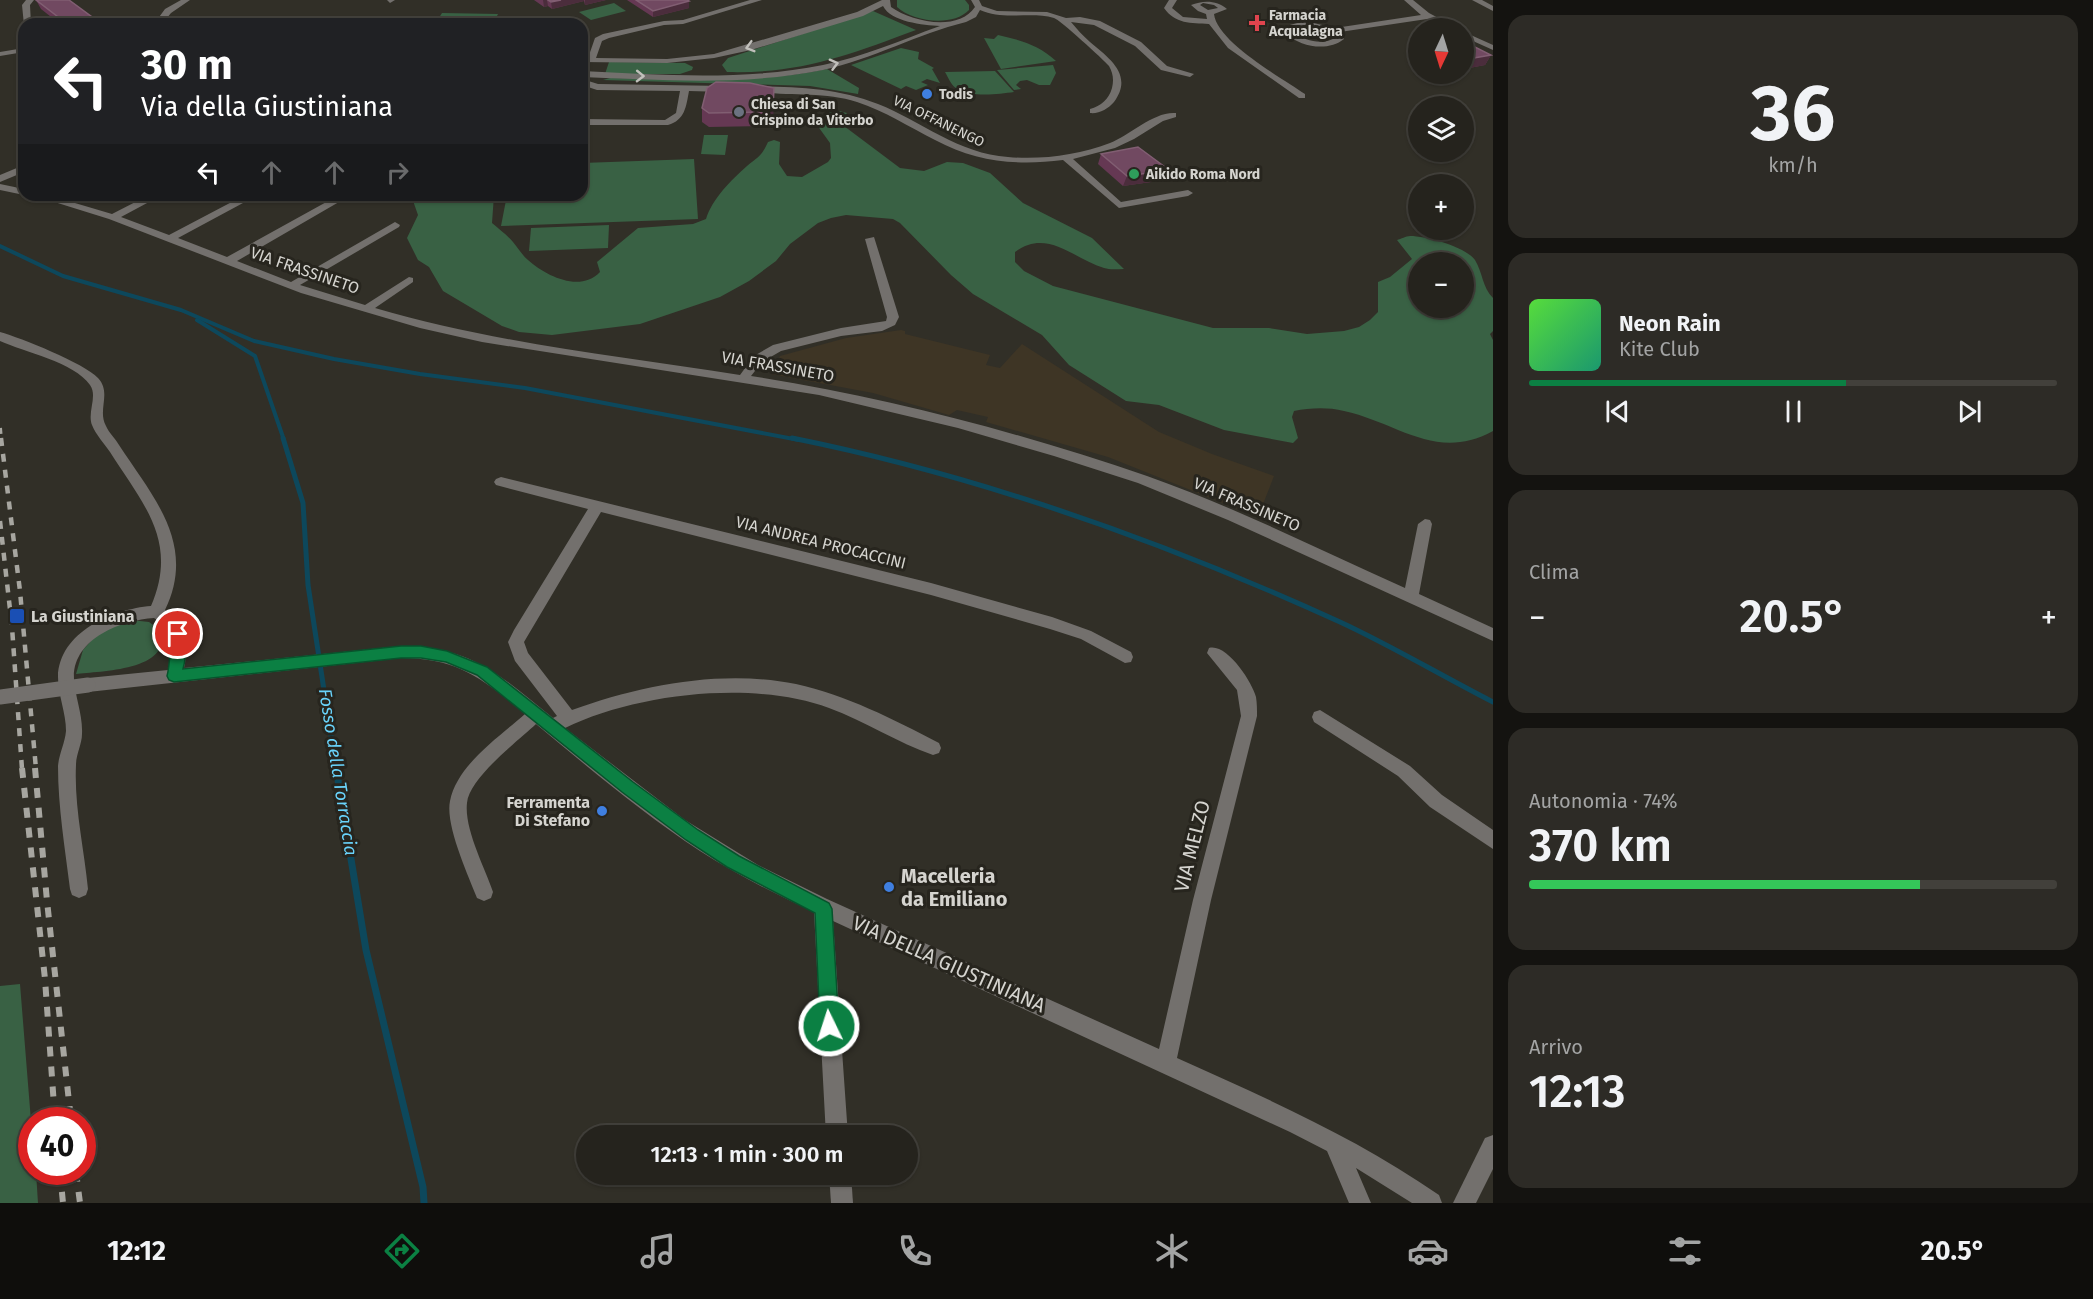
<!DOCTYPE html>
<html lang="it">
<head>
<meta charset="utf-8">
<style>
	:root { --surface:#25231d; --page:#2d2b26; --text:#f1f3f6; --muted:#a3a4a4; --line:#42403b; --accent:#0b8043 }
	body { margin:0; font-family:"Fira Sans",sans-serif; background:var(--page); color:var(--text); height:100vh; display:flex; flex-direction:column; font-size:22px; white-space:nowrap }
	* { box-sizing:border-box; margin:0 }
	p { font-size:20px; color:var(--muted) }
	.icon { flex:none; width:33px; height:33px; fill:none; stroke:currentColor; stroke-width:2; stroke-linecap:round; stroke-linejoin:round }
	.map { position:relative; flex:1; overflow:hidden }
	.panel { display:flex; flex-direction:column; gap:15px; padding:15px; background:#141310; width:600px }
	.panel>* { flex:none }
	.top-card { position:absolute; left:18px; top:18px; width:570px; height:183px; border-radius:18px; box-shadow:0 2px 4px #0004,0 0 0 2px var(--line); background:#202124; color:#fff; overflow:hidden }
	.needle { width:39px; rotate:184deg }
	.tools { position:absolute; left:1408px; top:18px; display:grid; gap:12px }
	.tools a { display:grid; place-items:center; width:66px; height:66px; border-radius:50%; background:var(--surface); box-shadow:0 2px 4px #0004,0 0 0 2px var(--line); font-size:30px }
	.speed { position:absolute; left:18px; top:1107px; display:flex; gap:12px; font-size:30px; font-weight:700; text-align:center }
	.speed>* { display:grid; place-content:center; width:78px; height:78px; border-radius:50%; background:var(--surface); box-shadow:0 2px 4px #0004,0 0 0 2px var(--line); line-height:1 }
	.speed .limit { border:9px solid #d22; background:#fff; color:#111 }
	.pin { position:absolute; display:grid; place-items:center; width:51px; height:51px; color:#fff; margin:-26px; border:3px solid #fff; border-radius:50%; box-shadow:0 2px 6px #0007 }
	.me { position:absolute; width:66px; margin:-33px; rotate:356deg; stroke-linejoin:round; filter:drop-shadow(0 0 4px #0008) }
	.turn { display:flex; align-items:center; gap:21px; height:126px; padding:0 24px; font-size:27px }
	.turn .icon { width:78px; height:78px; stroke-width:2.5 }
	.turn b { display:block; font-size:42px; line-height:51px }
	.lanes { display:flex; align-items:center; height:57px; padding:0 24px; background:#0003; justify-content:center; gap:30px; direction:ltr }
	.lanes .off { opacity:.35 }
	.big { font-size:45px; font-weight:600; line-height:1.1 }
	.panel .card { flex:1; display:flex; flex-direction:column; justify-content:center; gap:9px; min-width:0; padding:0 21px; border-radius:18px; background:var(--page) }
	.panel .dial { align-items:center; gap:0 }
	.dial b { font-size:78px; line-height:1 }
	.song { display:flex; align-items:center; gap:18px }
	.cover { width:72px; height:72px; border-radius:9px; background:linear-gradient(135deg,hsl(110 70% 55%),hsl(160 70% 35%)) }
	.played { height:6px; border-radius:3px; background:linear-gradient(90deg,var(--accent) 60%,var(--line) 60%) }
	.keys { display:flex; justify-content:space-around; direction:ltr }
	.heat { display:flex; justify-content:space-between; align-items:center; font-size:33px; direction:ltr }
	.charge { height:9px; border-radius:4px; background:linear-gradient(90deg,#34c759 74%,var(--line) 0) }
	.trip { position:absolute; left:576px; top:1125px; width:342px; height:60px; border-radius:30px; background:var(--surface); box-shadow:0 2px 4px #0004,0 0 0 2px var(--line); font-weight:600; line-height:60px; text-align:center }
	.tabs { display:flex; height:96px; justify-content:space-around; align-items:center; background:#0f0e0c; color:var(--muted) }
	.tabs .icon { width:42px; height:42px }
	.tabs .selected { color:var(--accent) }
	.tabs b { font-size:27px; color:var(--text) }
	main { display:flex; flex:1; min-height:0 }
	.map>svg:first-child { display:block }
	.industrial { fill:#3e3525 }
	.green { fill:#396144; fill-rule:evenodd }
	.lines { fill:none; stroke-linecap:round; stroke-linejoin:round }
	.stream-far2 { stroke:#0d485c; stroke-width:4 }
	.stream-far1 { stroke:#0d485c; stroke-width:5 }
	.stream { stroke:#0d485c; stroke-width:7 }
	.minor { fill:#73706d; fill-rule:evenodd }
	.rail-far2 { stroke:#a7a6a0; stroke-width:4; stroke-dasharray:6 6; stroke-linecap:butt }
	.rail-far1 { stroke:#a7a6a0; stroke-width:4.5; stroke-dasharray:8 8; stroke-linecap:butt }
	.rail { stroke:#a7a6a0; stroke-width:6; stroke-dasharray:10 10; stroke-linecap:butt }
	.minor-bridge { stroke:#73706d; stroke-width:15 }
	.wall { fill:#653853 }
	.shaded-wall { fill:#4b2d3c }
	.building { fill:#714961; stroke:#815e72; stroke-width:1.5 }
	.oneway { stroke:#c1c0bb }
	.route { fill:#0b8043; stroke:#07532c; stroke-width:1.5 }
	.health-dot { fill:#e0444e; stroke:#27251e; stroke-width:2 }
	.shop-dot { fill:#3f7fe0; stroke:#27251e; stroke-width:2 }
	.worship-dot { fill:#6b7280; stroke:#27251e; stroke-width:2 }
	.leisure-dot { fill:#2e9e5b; stroke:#27251e; stroke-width:2 }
	.transit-dot { fill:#1a4fb4; stroke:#27251e; stroke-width:2 }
	.labels { text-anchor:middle; stroke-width:6; stroke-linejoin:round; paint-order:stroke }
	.far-poi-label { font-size:14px; font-weight:bold; fill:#d5d4cf; stroke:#27251e; text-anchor:start }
	.far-street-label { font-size:14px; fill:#d5d4cf; stroke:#27251e }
	.street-label { font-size:16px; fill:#d5d4cf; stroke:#27251e }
	.poi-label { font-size:16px; font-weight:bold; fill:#d5d4cf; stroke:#27251e; text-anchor:start }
	.water-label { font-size:18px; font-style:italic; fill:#69d3fb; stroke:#27251e }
	.near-street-label { font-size:20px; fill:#d5d4cf; stroke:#27251e }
	.near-poi-label { font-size:20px; font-weight:bold; fill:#d5d4cf; stroke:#27251e; text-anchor:start }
</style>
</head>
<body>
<main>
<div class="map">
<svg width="1493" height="1203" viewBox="0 0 1493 1203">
	<rect width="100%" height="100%" fill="#312f27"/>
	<path class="industrial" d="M901,330L905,331V334L990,355L986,365L1000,368L1022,344L1159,432L1212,454L1274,476L1258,517L1108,457L986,422L988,417L957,410L949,415L873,393L771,374L780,356L846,338Z"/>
	<g class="green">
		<path d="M897,0H965L969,5V10C953,27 913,22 897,7Z"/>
		<path d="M614,3L626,11L591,20L579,12Z"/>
		<path d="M873,11L916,30C849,55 800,74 727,72L722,65L728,58Z"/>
		<path d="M442,13L498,14L493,24H435Z"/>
		<path d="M499,16L547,18L544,24H495Z"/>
		<path d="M998,35C1020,40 1039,45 1056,61L1001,69L984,38L994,39Z"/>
		<path d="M901,48L919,52L918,59L934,68L932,69L940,83L927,79L921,82L928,85L916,90L906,86L901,89L851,65Z"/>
		<path d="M609,62L685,63L693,67L692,70L680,74H605Z"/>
		<path d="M1053,65L1056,73L1050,85H1039L1027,80L1020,81L1016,85L1021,89L1014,90L997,70Z"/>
		<path d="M827,69L859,88L858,94L810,86L603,80L610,78C683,79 755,84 827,69Z"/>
		<path d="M995,71L1014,92C998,94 971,98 956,88C951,85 948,77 945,72Z"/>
		<path d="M835,110L847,113L842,119L844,126L900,168L924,171L947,162L963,163L990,173L1023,203L1092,238L1124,269C1117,269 1110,270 1104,268C1074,259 1047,228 1015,252V262L1024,271L1053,286L1213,328H1269L1307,334L1344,331L1359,327L1370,320L1378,312V282L1390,277L1412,259L1397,240C1401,239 1406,236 1410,236C1427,236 1466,247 1475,260C1483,273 1482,287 1493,298V331L1490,334L1493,340V431C1436,462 1399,423 1344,411C1327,407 1310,408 1294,411L1292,417L1298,438L1293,443L1224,430L1159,405L1126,401L1069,365L1042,335L973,294L951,275L900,223L893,219L846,215L831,218L818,223L790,244L776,261L749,281L720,297L640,324L552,335L519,332L502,326L443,291L429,267L418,260L407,238L418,215L411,195H494L492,223C499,229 507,235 513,242C518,248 522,255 528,260C546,276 580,293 600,272L597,262L638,228L693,224L706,219C712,199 731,180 747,166C759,156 761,157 768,142L774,140L780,142L779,164L787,176L802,177L828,162L831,158L830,143L817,125L828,111ZM1419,262H1464V308H1419Z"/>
		<path d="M704,135H728L725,155L701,154Z"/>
		<path d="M694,159L698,219L501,226L507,195H582V163Z"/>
		<path d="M609,225L608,248L529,251L531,228Z"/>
		<path d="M131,620L149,622L160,630C174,671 99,671 76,674L83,650L99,632Z"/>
		<path d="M20,984L31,1121L32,1172H36L38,1203H0V986Z"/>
	</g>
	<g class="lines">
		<g class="stream-far2">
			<path d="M0,246L63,276L181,310L254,341L334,359L420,374L525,388L799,440"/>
			<path d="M197,320L255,356L284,440"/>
		</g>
		<g class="stream-far1">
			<path d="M283,438L303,503L308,585L336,769"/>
			<path d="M792,438C981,476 1165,542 1340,622C1392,646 1442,676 1493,702"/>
		</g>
		<path class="stream" d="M336,768L366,950L423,1187L424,1203"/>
		<g class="minor">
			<path d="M26,0H34L30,5L31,24L24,25L22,5Z"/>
			<path d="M181,0H190L171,13L162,24H154L165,9Z"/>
			<path d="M387,0H395L390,3Z"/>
			<path d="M750,0H762L683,24L664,25L609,38L602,41L596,58L667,59L714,54L857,12L882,0H890L891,7C912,22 958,32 975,7L971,0H979L982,6L997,11L1047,12L1066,18L1080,17L1100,21L1141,42L1167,66L1194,74L1190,77L1161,70L1135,46L1094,25L1071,22C1077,29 1083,36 1090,42C1109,58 1134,75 1114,102C1108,109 1099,114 1090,113V109C1101,106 1109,99 1112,88C1114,80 1113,73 1109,66C1104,60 1059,19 1054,18C1030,11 1004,21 980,10L976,17L966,22C917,34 873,59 823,70C744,86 662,80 582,77V71C662,75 744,81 823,65C863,57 901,40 940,26C923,25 891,22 883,6L863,16L751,50L714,58L667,63L582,62V58H588L595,38L603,34L664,21L683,20Z"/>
			<path d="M1169,0H1177L1172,8L1183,17L1207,19L1206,14L1198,11L1191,5C1203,0 1217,0 1227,9L1214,14C1217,42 1282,78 1305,94V98H1299L1228,48L1209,24C1191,23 1175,24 1164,8ZM1203,3L1214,5L1218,8L1208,10L1200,5Z"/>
			<path d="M1404,0H1413L1429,13L1457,28H1448L1427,19L1340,32L1344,39C1328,52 1301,47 1286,34V26L1305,21L1335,28L1421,15ZM1305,25L1322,28L1336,37C1323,46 1306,41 1294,33L1293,29Z"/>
			<path d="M1472,0H1482L1493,6V11Z"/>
			<path d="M1464,32L1493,45V50L1464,37Z"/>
			<path d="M24,48V52L0,56V52Z"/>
			<path d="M582,79L598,84L726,86L730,89L726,92L689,91C686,107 685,120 668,125H582V119L665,120L676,113L680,91L597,90L582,85Z"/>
			<path d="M756,86C797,87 839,88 878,104C921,121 959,154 1008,157C1042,160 1078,155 1110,143C1130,135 1154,111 1176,113V117L1163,121L1134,139L1115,148L1073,159L1121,202L1188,190L1193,193L1188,196L1119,208L1063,160C1017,166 976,162 935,140C909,127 885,111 857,102C823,91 788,97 753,91V87Z"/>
			<path d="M24,165V172L0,182V175Z"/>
			<path d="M0,184L24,189V195L0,190Z"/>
			<path d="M32,195H48L112,214L149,195H162L121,217L169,235L245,195H258L178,238L227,257L339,195H351L237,261L291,282L395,222L400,225L399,227L300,285L365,305L409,277L413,278V282L375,308C494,343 618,356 740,375L754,356L773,345L841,328L886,321L887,317L865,239L874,237L899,317L895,325L882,331L841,336L781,351L762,362L751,376C885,397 1019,432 1147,476C1235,507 1320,550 1405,588L1418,524L1425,519L1430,520L1432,524L1419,594L1493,628V641L1228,520L1138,483L1054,456L958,428L819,395L482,342L420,328L301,293L109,219Z"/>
			<path d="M0,332C21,338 84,363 98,378C112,393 97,410 106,426C109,433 115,438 119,445C153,497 197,544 165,610C187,622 189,646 184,668L401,646C472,646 502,677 553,718L557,716L515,661L508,642L514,630L588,509L496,485L494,482L496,479L501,477L931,583L1052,617L1091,631L1131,652L1133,657L1131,662L1125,663L1081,639L1050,629L931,595L601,512L524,642L528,653L572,710C641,685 722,669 796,684C846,695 893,719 939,743L941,748L939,753L933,755C898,743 865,721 829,708C754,680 637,693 565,728L685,820L758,865L827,899L1159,1049L1193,900L1241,716L1237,690L1207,653L1209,648C1227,643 1252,682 1256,697C1257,703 1257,710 1257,716L1211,900L1177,1058C1268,1099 1357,1138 1439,1195L1442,1203H1412L1356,1168L1371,1203H1349L1327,1151L1290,1132L833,921L848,1136H826L814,912C775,894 736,874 700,851C642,813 589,768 536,724C518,741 469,778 467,803C464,829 485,868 493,892L491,898L484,901L477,898C468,875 445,825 450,801C457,765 499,737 525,714C483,679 458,658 401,658L88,692L82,690L80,685L82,680L88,678L168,670C173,650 174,630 154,618C121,620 72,639 74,679C75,697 83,715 82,734C82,744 76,754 76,765C74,806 84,848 88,889L86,895L79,898L72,895L70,889C65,848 58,807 58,766C59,754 65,743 66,731C66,713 58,695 58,677C59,632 113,609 151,606C179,541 143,504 110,452C104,443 96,435 92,425C87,412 98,396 90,385C74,362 24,352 0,341Z"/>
			<path d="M1320,710L1410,766L1442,795L1493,830V849L1430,807L1398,776L1314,722L1312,717L1314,712Z"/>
			<path d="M1493,1135V1169L1476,1203H1453L1485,1138Z"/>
			<path d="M829,1174H851L853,1203H831Z"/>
		</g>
		<path class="rail-far2" d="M0,428L1,440"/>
		<g class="rail-far1">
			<path d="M1,438L20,591L36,769"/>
			<path d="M0,521L12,627L22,769"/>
		</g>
		<g class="rail">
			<path d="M22,768L45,979L55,1120"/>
			<path d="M35,768L47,901L71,1120"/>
			<path d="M60,1172L63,1203"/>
			<path d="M76,1172L80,1203"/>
		</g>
		<path class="minor-bridge" d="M0,697L88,685"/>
	</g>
	<g class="wall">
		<path d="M36,0L95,24H60L41,9Z"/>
		<path d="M534,0H606L585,5L584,1L552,9L548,6L544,7Z"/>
		<path d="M627,0H687L689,8L653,17Z"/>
		<path d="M1464,43L1491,55L1485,65L1464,69Z"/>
		<path d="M750,83L773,122L765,126L709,127L702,122V108Z"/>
		<path d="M1101,154L1169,170L1165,180L1123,186L1098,164Z"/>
	</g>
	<g class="shaded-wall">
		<path d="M543,0H547L548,6L544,7Z"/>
		<path d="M561,0H584V1L552,9L551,2Z"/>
		<path d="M585,0H606L585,5Z"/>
		<path d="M689,1V8L653,17V11Z"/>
		<path d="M92,17L95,24H66V23Z"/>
		<path d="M1491,55L1485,65L1464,69V66L1468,59Z"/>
		<path d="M774,101L773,122L765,126L766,112Z"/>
		<path d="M1169,170L1165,180L1123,186L1127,176Z"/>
	</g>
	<g class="building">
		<path d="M36,0H69L92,17L66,23Z"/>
		<path d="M548,0H561L551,2Z"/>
		<path d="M636,0H687L689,1L653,11Z"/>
		<path d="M1464,43H1467L1491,55L1468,59L1464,57Z"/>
		<path d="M716,82L750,83L774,88L773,109L766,112L709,113L702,108L707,88Z"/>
		<path d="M1138,147L1169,170L1127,176L1101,154Z"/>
	</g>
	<defs><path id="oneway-chevron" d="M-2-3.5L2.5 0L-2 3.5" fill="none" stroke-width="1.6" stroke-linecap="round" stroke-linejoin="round" transform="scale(1.5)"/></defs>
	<g class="oneway">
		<use href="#oneway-chevron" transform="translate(750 47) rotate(164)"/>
		<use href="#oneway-chevron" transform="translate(834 64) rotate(-15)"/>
		<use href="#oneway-chevron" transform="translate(640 76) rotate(1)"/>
	</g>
	<path class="route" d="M178,628L183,630C188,641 186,657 183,669L401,646H421L447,651L487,667L633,782L698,830L739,856L829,903L832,909L839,1026L836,1033L829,1036L823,1033L820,1026L815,913L727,867L686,840L622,792L477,675L446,662L421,658H401L174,682L169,680L167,676C171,662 169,640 174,630Z"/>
	<path class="health-dot" d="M1254 14h6v6h6v6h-6v6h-6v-6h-6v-6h6z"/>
	<g class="shop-dot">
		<circle cx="927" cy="94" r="6"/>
		<circle cx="602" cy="811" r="6"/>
		<circle cx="889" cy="887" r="6"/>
	</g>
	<circle class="worship-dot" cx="739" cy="112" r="6"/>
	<circle class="leisure-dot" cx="1134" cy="174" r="6"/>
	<rect class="transit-dot" x="9" y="608" width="16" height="16" rx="3"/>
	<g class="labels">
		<g class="far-poi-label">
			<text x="1269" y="20">Farmacia<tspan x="1269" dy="16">Acqualagna</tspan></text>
			<text x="939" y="99">Todis</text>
			<text x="751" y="109">Chiesa di San<tspan x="751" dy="16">Crispino da Viterbo</tspan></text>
			<text x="1146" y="179">Aikido Roma Nord</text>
		</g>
		<g class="far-street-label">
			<text transform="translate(939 121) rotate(26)" y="5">VIA OFFANENGO</text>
		</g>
		<g class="street-label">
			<text transform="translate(305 270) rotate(19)" y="6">VIA FRASSINETO</text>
			<text transform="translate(778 366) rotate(10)" y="6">VIA FRASSINETO</text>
			<text transform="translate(1247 504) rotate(23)" y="6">VIA FRASSINETO</text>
			<text transform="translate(821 542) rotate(14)" y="6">VIA ANDREA PROCACCINI</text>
		</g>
		<g class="poi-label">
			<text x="31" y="622">La Giustiniana</text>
			<text x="590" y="808" text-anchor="end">Ferramenta<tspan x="590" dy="18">Di Stefano</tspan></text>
		</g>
		<g class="water-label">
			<text transform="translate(338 772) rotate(81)" y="6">Fosso della Torraccia</text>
		</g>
		<g class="near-street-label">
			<text transform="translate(1192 846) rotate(-76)" y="7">VIA MELZO</text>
			<text transform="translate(949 964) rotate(24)" y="7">VIA DELLA GIUSTINIANA</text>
		</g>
		<g class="near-poi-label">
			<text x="901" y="883">Macelleria<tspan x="901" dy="23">da Emiliano</tspan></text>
		</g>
	</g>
</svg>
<div class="tools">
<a><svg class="needle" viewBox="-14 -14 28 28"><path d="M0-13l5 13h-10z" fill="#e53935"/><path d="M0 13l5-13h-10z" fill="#a3a4a4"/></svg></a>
<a><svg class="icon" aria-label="layers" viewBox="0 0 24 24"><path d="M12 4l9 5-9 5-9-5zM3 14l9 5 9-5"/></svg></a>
<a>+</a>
<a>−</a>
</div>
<div class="speed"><div class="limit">40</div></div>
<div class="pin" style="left:178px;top:634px;background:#d93025"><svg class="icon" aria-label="arrive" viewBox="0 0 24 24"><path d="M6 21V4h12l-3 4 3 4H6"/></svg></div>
<svg class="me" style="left:829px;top:1026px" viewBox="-20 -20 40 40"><circle r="17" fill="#0b8043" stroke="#fff" stroke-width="3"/><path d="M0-11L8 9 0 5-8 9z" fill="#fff"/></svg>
<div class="trip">12:13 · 1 min · 300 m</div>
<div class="top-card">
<div class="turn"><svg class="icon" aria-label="left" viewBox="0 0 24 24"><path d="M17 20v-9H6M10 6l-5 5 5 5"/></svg><div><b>30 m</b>Via della Giustiniana</div></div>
<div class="lanes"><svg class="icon" aria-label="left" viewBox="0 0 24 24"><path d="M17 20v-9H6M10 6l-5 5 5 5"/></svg><svg class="icon off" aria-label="ahead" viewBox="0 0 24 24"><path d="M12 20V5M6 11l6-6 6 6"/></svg><svg class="icon off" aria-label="ahead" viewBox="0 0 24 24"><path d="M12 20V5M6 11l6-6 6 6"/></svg><svg class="icon off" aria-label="right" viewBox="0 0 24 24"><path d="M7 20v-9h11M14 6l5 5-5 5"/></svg></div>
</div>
</div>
<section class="panel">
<div class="card dial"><b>36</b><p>km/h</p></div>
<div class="card">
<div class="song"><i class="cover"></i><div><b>Neon Rain</b><p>Kite Club</p></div></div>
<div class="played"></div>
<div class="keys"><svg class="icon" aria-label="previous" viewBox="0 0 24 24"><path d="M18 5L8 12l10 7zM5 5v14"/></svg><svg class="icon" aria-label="pause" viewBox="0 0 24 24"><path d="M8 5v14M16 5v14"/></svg><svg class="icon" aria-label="next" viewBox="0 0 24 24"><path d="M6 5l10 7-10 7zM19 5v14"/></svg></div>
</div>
<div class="card"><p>Clima</p>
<div class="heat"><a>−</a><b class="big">20.5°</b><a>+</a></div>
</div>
<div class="card"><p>Autonomia · 74%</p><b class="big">370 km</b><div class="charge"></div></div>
<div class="card"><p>Arrivo</p><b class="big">12:13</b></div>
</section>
</main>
<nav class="tabs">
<b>12:12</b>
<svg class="icon selected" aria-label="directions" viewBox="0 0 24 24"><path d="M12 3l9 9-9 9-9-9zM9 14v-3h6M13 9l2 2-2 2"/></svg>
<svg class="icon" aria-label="music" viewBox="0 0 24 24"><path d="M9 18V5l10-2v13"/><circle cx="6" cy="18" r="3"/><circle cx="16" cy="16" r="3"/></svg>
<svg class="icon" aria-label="phone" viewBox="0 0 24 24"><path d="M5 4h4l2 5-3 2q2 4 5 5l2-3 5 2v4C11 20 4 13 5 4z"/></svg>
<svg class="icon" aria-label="climate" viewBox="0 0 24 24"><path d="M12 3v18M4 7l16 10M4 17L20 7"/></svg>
<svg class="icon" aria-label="car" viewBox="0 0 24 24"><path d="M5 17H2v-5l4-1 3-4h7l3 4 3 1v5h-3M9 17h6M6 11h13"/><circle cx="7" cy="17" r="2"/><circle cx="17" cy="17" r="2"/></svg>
<svg class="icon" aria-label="filters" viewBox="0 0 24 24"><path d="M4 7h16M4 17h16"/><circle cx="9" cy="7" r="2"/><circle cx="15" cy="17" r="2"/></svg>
<b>20.5°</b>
</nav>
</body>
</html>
